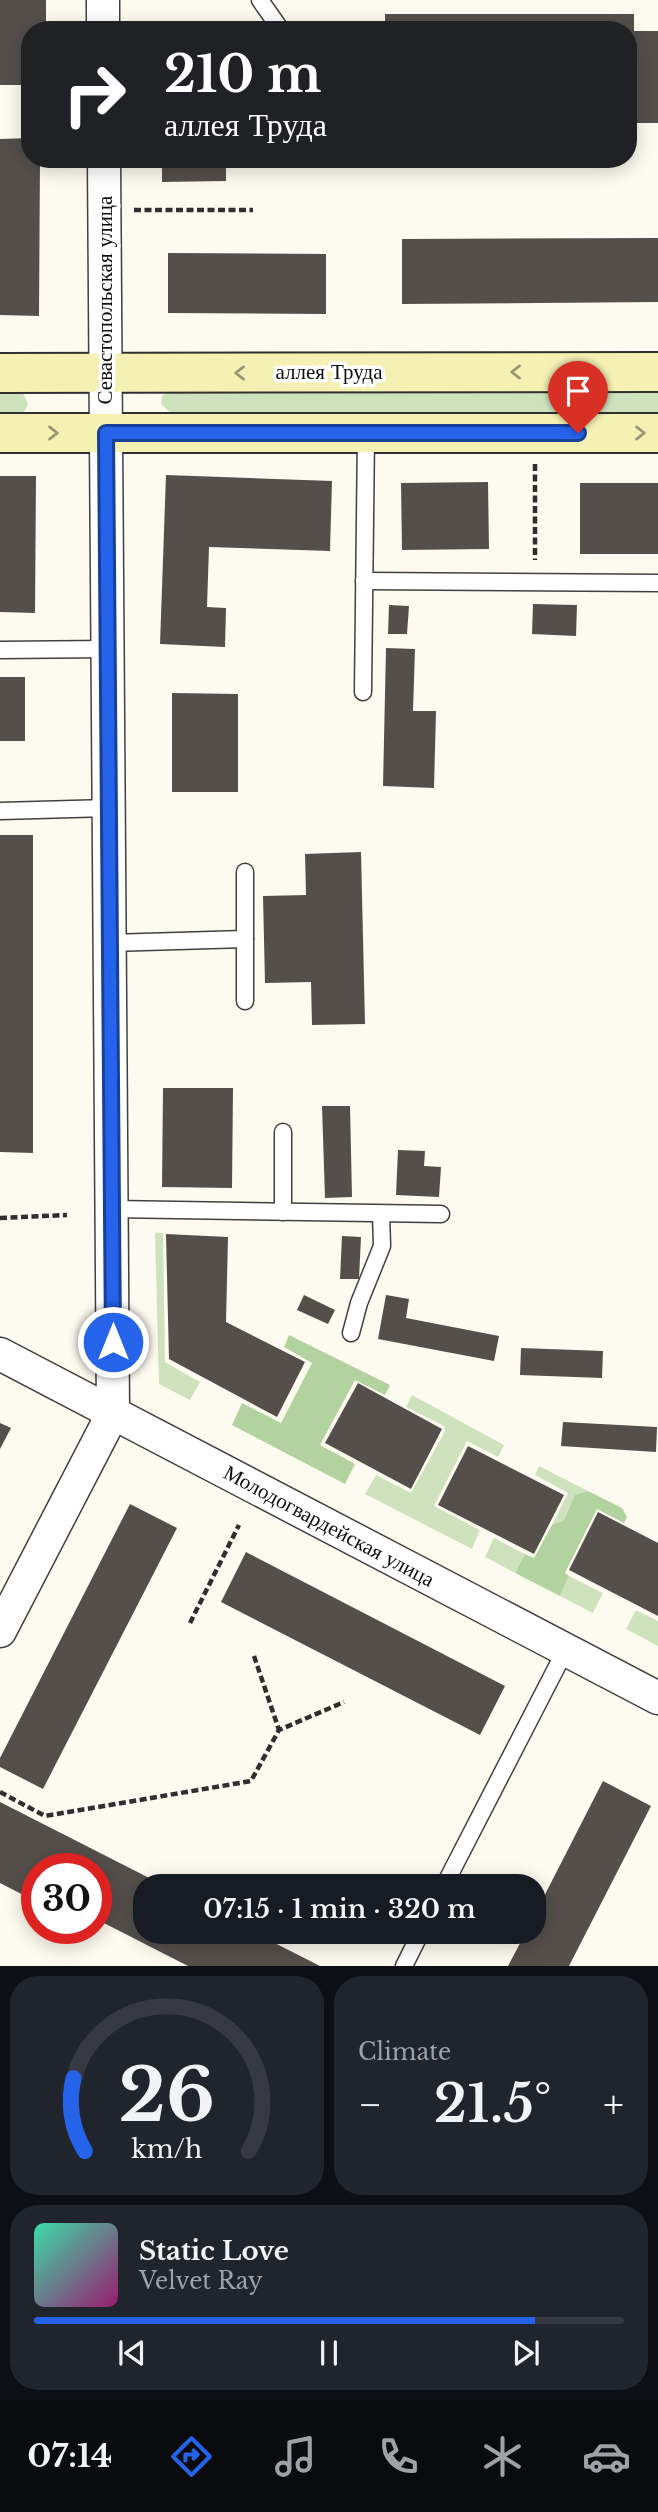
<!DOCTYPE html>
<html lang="en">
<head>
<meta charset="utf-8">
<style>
	:root { --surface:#171b24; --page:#20242c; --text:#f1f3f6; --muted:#9ea1a6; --line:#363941; --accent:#2563eb }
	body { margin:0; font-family:"Libre Baskerville",serif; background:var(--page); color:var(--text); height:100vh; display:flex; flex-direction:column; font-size:26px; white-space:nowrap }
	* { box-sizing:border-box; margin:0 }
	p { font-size:23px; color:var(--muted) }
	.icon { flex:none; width:38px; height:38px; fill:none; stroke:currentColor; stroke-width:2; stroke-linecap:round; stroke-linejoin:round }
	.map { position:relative; height:1966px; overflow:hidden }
	.drawer { display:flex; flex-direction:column; gap:10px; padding:10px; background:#0d0f14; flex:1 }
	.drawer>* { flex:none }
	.banner { position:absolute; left:21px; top:21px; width:616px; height:147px; border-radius:28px; box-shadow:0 4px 18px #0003; background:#202124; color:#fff; overflow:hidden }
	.speed { position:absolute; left:21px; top:1853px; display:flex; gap:14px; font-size:35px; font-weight:700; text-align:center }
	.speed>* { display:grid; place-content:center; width:91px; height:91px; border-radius:50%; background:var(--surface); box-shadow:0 4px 18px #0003; line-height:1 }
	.speed .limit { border:10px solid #d22; background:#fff; color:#111 }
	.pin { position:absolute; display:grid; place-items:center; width:60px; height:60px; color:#fff; margin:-72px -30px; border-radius:50% 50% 50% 0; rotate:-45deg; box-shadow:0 0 7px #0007 }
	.pin .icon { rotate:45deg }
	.me { position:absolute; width:77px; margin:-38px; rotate:0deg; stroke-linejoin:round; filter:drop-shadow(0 0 5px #0008) }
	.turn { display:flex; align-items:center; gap:24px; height:147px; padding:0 28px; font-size:32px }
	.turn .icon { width:91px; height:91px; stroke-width:2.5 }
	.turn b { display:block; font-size:49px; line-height:60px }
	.big { font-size:52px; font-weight:600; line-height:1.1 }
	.drawer .tile { flex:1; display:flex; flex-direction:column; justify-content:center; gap:10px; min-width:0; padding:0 24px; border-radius:28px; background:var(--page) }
	.drawer .dial { align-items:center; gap:0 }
	.dial svg { height:182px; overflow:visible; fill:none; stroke:var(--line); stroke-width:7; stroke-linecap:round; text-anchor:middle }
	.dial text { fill:var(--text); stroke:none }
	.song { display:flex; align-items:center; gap:21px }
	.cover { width:84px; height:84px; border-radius:10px; background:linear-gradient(135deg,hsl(160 70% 55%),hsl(320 70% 35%)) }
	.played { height:7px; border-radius:4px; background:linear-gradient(90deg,var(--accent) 85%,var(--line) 85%) }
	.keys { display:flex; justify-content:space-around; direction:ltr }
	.heat { display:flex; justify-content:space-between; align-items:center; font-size:38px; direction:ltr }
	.drawer .tiles { flex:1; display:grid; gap:10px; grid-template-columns:1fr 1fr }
	.tile:last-child { grid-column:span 2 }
	.trip { position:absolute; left:133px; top:1874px; width:413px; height:70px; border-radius:28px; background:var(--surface); box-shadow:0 4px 18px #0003; font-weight:600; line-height:70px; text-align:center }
	.menu { display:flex; height:112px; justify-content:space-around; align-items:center; background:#090b0e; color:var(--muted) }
	.menu .icon { width:49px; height:49px }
	.menu .on { color:var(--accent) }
	.menu b { font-size:32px; color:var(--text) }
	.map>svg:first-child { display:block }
	.green { fill:#cee3bd }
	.forest { fill:#b2d29f }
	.building { fill:#544f4b }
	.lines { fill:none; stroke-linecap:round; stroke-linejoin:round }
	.service-casing { stroke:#404040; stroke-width:19 }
	.minor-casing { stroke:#404040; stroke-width:35 }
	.secondary-casing { stroke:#2f2f2f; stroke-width:42 }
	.path { stroke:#2f2f2f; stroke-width:4.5; stroke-dasharray:7 3.5; stroke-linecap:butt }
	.service { stroke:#fff; stroke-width:16 }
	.minor { stroke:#fff; stroke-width:32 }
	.secondary { stroke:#f4f1b3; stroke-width:38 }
	.oneway { stroke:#989671 }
	.route-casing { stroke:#184099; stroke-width:18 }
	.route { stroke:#2563eb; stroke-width:12 }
	.labels { text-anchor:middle; stroke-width:7; stroke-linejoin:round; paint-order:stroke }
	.street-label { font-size:21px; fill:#0d0d0d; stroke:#fff }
</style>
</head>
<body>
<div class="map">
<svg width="658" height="1966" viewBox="0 0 658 1966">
	<rect width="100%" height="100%" fill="#fdfbef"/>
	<g class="green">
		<path d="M658,390V414H172L161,404L162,396L168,391Z"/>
		<path d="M0,391L23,393L28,403C25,418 13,416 0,416Z"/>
		<path d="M155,1233H163L165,1362L200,1382L190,1400L159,1384Z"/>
		<path d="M412,1395L504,1445L498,1457L467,1441L434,1506L480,1530L472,1549L365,1494L376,1475L411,1493L445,1431L444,1426L406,1407Z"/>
		<path d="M539,1466L588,1491L575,1496L564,1520L552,1525L568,1493L535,1475Z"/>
		<path d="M494,1538L525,1554L515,1573L485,1557Z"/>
		<path d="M569,1576L603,1593L593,1613L560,1596Z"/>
		<path d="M636,1610L658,1621V1646L626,1629Z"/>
	</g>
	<g class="forest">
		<path d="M289,1335L390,1385L385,1395L355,1380L320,1445L355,1464L345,1484L232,1425L242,1403L281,1423L312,1363L284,1347Z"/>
		<path d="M588,1491L622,1508L627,1517L624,1523L597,1509L565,1573L569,1576L560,1596L515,1573L525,1554L534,1558L552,1525L564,1520L575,1495Z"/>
	</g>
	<g class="building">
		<path d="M0,0H46V30H30V85H0Z"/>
		<path d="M385,14H634V31H658V123H628V30H385Z"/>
		<rect x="161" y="25" width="64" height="5"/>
		<path d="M30,138V159H40L39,316L0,315V139Z"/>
		<path d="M162,159H226V181L162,182Z"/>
		<path d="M658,238V302L402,304V239Z"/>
		<path d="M168,253L326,254V314L168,313Z"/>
		<path d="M166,475L332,481L330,551L209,547L207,607L226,608L225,647L160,644Z"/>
		<path d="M0,476H36L35,613L0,612Z"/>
		<path d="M488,482L489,549L402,550L401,483Z"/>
		<rect x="580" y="483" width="78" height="71"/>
		<path d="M533,604L577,605L576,636L532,634Z"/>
		<path d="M389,605L409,606L407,634H388Z"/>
		<path d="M386,648L415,649L413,711H436L434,788L383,786Z"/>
		<rect x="0" y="677" width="25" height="64"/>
		<path d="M172,693L238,694V792H172Z"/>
		<path d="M0,835H33V1153L0,1152Z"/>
		<path d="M361,852L365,1024L312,1025L311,982L265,983L263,896L306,895L305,854Z"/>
		<path d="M163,1088H233L232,1188L162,1187Z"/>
		<path d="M322,1106H350L352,1197L325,1198Z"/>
		<path d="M398,1150L425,1151L424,1166L441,1167L439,1197L396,1195Z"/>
		<path d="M166,1234L228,1237L226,1322L305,1362L277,1417L169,1359Z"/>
		<path d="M342,1236L361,1237L359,1279H340Z"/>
		<path d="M304,1295L335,1310L328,1324L297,1310Z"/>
		<path d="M386,1295L409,1299L406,1318L499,1336L494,1361L378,1339Z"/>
		<path d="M521,1348L603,1351L602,1378L520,1375Z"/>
		<path d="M358,1383L442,1429L411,1489L325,1443Z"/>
		<path d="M563,1422L657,1427L656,1452L561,1446Z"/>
		<path d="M0,1423L11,1428L0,1449Z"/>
		<path d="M468,1446L564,1495L534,1554L438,1505Z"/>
		<path d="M130,1504L177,1528L43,1789L0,1767V1758Z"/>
		<path d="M598,1512L658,1543V1616L569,1570Z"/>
		<path d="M246,1552L505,1686L480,1735L221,1602Z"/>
		<path d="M603,1781L651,1806L569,1966H508L526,1932H534V1916Z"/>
		<path d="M0,1802L165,1886H145V1932H253L320,1966H188L96,1919V1869H37V1902L0,1883Z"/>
	</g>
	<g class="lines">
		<defs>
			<g id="service">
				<path d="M260,0L281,30"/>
				<path d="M364,581L658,583"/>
				<path d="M0,650L108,649"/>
				<path d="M363,692L366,433"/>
				<path d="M0,811L109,808"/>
				<path d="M245,872V1001"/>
				<path d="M110,943L245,939"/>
				<path d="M112,1209L441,1214"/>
				<path d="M283,1212V1132"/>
				<path d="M351,1333L359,1303L382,1246L381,1214"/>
				<path d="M444,1886L566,1649"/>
				<path d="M404,1966L421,1932"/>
			</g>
			<g id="minor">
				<path d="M103,0V30"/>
				<path d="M0,1354L658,1698"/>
				<path d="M0,1631L113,1413L104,159"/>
			</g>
			<g id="secondary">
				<path d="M0,373L658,372"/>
				<path d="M0,433H658"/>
			</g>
		</defs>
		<use href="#service" class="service-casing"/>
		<use href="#minor" class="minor-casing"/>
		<use href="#secondary" class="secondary-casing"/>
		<g class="path">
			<path d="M134,210H253"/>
			<path d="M535,464V560"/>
			<path d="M0,1218L67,1215"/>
			<path d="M190,1623L239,1525"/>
			<path d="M254,1656L279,1730"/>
			<path d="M0,1792L45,1816L251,1781L279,1730L344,1702"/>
		</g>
		<use href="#service" class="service"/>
		<use href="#minor" class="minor"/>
		<use href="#secondary" class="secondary"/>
	</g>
	<defs><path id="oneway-chevron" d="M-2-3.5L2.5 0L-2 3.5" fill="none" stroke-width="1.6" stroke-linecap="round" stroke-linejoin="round" transform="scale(1.75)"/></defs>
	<g class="oneway">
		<use href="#oneway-chevron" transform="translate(516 372) rotate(180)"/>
		<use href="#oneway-chevron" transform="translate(240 373) rotate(180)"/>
		<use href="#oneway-chevron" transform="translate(53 433)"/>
		<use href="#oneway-chevron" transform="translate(640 433)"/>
	</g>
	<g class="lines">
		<defs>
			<path id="route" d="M113,1342L106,433H578"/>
		</defs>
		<use href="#route" class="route-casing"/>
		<use href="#route" class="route"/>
	</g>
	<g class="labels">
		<g class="street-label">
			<text transform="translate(105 300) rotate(-90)" y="7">Севастопольская улица</text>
			<text x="329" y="379">аллея Труда</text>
			<text transform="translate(329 1526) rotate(28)" y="7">Молодогвардейская улица</text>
		</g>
	</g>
</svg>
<div class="speed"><div class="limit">30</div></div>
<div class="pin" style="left:578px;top:433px;background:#d93025"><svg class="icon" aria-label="arrive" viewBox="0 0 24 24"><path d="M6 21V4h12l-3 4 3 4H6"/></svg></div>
<svg class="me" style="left:113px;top:1342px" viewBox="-20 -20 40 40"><circle r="17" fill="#2563eb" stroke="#fff" stroke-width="3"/><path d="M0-11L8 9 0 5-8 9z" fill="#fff"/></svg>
<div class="trip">07:15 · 1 min · 320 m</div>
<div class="banner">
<div class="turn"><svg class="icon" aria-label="right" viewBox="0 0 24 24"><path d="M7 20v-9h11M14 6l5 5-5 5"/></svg><div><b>210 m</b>аллея Труда</div></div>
</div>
</div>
<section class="drawer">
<div class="tiles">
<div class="tile dial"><svg viewBox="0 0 100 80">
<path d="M14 69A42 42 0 1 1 86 69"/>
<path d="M14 69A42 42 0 0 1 9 37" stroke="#2563eb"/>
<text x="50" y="56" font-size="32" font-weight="700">26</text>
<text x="50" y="72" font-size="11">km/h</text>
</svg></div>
<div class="tile"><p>Climate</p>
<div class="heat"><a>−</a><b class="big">21.5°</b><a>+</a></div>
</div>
<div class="tile">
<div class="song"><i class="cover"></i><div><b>Static Love</b><p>Velvet Ray</p></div></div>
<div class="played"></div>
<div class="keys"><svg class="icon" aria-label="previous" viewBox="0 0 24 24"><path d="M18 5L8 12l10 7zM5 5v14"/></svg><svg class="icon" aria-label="pause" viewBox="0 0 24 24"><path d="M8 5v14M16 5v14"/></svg><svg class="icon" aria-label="next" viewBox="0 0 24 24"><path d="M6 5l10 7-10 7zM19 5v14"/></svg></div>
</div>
</div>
</section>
<nav class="menu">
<b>07:14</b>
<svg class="icon on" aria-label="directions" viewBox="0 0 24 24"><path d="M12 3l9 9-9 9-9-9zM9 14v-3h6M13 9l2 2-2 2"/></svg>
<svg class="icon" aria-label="music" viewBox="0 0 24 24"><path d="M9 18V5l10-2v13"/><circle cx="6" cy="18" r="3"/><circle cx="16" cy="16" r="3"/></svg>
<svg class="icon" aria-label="phone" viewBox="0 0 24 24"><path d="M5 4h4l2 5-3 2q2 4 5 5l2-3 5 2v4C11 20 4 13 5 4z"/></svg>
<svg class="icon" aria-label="climate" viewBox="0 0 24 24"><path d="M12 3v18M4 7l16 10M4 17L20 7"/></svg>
<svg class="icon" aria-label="car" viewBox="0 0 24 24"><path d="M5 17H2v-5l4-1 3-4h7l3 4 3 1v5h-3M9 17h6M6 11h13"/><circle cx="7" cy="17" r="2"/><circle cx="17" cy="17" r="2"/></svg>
</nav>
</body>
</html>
